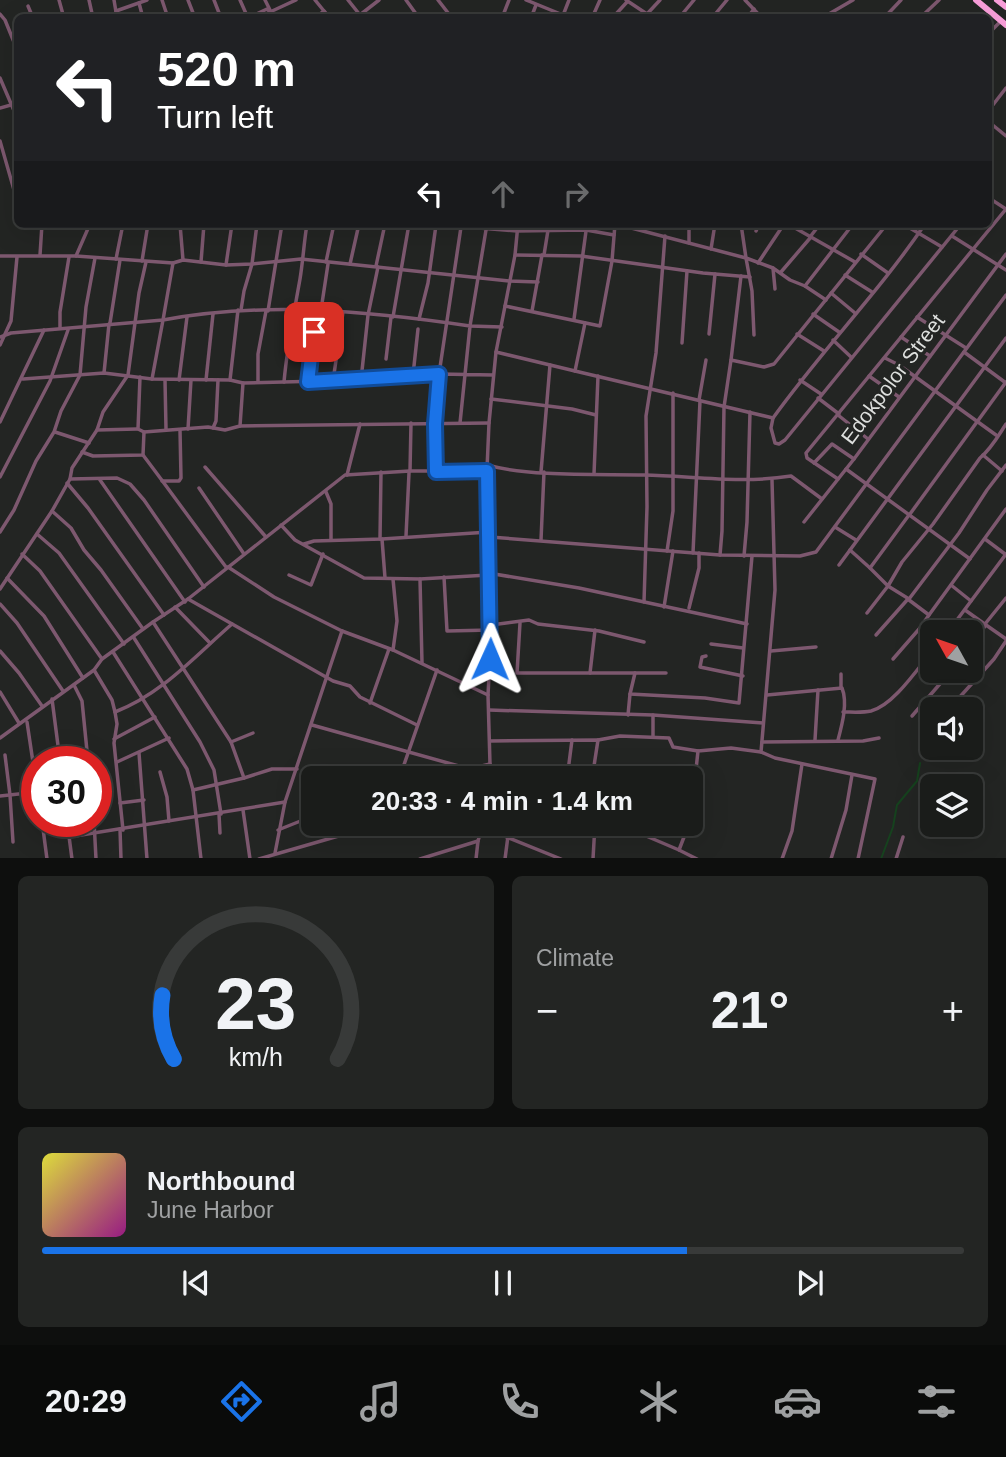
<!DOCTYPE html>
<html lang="en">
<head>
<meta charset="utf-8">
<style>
	:root { --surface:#1a1c1a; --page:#232523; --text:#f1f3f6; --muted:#9fa1a2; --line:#383a39; --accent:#1a73e8 }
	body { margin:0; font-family:Arial,sans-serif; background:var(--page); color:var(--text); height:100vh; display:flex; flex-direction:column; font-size:26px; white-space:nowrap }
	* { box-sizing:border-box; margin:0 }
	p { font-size:23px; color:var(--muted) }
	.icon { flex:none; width:38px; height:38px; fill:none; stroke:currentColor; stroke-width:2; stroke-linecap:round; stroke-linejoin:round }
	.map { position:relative; height:858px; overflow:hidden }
	.drawer { display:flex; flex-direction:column; gap:18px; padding:18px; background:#0e0f0e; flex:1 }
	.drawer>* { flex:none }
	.hud { position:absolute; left:14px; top:14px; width:978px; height:214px; border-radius:10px; box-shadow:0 7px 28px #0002,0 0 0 2px var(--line); background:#202124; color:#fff; overflow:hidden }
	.needle { width:46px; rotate:310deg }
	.controls { position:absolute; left:920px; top:620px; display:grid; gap:14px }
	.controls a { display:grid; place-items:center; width:63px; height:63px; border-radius:10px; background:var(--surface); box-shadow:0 7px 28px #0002,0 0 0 2px var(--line); font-size:35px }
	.speed { position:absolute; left:21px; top:746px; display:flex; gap:14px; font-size:35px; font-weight:700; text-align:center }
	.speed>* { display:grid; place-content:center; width:91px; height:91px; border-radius:50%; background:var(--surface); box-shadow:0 7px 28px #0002,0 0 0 2px var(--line); line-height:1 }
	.speed .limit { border:10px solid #d22; background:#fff; color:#111 }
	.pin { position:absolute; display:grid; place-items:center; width:60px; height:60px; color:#fff; margin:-30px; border-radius:14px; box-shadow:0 4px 10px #0006 }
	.me { position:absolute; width:77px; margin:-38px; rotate:1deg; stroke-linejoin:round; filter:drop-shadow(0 0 5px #0008) }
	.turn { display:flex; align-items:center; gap:24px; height:147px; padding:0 28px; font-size:32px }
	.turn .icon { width:91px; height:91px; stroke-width:2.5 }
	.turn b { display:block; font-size:49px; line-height:60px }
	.lanes { display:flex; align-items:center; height:66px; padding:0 28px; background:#0003; justify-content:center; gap:35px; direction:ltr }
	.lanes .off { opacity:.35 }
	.big { font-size:52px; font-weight:700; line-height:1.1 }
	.drawer .tile { flex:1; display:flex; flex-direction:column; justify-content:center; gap:10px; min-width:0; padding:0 24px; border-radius:10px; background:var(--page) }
	.drawer .dial { align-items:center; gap:0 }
	.dial svg { height:182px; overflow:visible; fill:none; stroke:var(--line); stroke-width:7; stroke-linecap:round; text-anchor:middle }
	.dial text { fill:var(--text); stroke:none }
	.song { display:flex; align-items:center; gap:21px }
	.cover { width:84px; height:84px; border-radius:10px; background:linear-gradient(135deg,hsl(60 70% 55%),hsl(310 70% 35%)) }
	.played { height:7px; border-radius:4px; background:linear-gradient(90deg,var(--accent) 70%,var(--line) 70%) }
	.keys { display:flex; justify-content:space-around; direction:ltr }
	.heat { display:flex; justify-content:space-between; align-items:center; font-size:38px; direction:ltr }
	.drawer .tiles { flex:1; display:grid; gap:18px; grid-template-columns:1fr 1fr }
	.tile:last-child { grid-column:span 2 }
	.trip { position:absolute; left:301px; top:766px; width:402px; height:70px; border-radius:10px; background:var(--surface); box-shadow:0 7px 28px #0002,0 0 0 2px var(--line); font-weight:700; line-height:70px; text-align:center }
	.tabs { display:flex; height:112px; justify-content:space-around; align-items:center; background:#0a0b0a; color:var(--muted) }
	.tabs .icon { width:49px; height:49px }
	.tabs .current { color:var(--accent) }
	.tabs b { font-size:32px; color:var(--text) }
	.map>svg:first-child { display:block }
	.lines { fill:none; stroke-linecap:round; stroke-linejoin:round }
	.stream { stroke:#16421e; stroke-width:2 }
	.minor { stroke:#7d586f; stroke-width:3.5 }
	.highway { stroke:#f89ed9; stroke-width:6 }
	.route-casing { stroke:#114b97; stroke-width:18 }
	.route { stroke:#1a73e8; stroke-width:12 }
	.labels { text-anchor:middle; stroke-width:7; stroke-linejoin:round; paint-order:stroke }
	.street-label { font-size:21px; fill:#dddfdd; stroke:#232523 }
</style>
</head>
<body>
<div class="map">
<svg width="1006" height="859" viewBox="0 0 1006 859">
	<rect width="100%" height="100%" fill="#232523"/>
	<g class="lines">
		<path class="stream" d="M881,859L893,827L897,805L917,781L920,763"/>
		<g class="minor">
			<path d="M59,0L64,18"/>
			<path d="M89,0L93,18"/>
			<path d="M114,0L117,18"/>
			<path d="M162,0L168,18"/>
			<path d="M188,0L195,18"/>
			<path d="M214,0L221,18"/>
			<path d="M240,0L248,18L267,9L270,12L296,0"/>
			<path d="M265,0L270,10"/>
			<path d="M348,0L360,15"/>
			<path d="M406,0L419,18"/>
			<path d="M438,0L452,18"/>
			<path d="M526,0L563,15"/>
			<path d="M626,0L647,14L645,18"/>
			<path d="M745,0L762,18"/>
			<path d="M139,3L143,18"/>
			<path d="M28,6L33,18"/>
			<path d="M116,11L147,0"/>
			<path d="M324,11L330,18"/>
			<path d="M0,14L5,20L18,52"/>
			<path d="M616,14L627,2"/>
			<path d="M315,18L324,11L315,0"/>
			<path d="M356,18L379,0"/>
			<path d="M502,18L509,0"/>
			<path d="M531,18L536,5"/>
			<path d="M562,18L569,0"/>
			<path d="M592,18L600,0"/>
			<path d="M653,18L647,14L660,0"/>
			<path d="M679,18L694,0"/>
			<path d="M712,18L727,0"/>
			<path d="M747,18L754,9"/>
			<path d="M822,18L853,0"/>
			<path d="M884,18L901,0"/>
			<path d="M920,18L939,0"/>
			<path d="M989,33L1001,21"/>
			<path d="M0,78L18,120"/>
			<path d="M0,108L18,103"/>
			<path d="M989,110L1006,88"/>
			<path d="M989,122L1006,136"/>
			<path d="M0,141L16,197"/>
			<path d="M989,198L1006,209"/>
			<path d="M180,224L183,260"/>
			<path d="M429,224L517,231L586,230L614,235"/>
			<path d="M487,224L470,326L502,327"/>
			<path d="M616,224L746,258L752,291L754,335"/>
			<path d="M741,224L746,258L773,268L790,280L805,286L853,224"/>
			<path d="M788,224L855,262"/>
			<path d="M903,224L942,247"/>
			<path d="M756,231L759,224"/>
			<path d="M952,236L1006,270"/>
			<path d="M810,237L820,224"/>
			<path d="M689,243V224"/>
			<path d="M711,249L715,224"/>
			<path d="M861,254L888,273"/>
			<path d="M40,255L42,224"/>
			<path d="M515,255L581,256L703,273L750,277"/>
			<path d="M544,255L549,224"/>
			<path d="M0,256H76L173,263L183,260L226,265L252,264L301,259L509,281L538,282"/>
			<path d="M76,256L90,224"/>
			<path d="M116,259L123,224"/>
			<path d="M142,261L148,224"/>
			<path d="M201,262L204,224"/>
			<path d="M326,262L334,224"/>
			<path d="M758,263L784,224"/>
			<path d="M350,264L359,224"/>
			<path d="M226,265L232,224"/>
			<path d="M376,266L385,224"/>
			<path d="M773,268L775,289"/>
			<path d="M781,272L811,237"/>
			<path d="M845,275L872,292"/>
			<path d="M805,286L826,300"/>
			<path d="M831,293L855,313"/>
			<path d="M505,306L600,326L612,261L615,224"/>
			<path d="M241,310L244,291L252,264L257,224"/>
			<path d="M321,310L328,264"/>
			<path d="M268,311L282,224"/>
			<path d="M532,311L542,255"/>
			<path d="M813,314L839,332"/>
			<path d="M393,317L409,224"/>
			<path d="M917,317L966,348"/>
			<path d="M419,319L428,283L436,225"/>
			<path d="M574,319L587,224"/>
			<path d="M110,323L120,260"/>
			<path d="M585,323L575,371L773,418L771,428L775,443L779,444L785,440L961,224"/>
			<path d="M60,328V312L69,257"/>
			<path d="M709,334L715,274"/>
			<path d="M797,334L824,351"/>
			<path d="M0,337L11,333L163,320L173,263"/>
			<path d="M901,337L930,356"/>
			<path d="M833,340L851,357"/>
			<path d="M682,343L687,271"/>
			<path d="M0,345L11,321L17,257"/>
			<path d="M496,352L575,371"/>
			<path d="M964,352L1006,383"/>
			<path d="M885,358L899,365L996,435"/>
			<path d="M386,359L391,317"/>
			<path d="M731,360L741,276"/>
			<path d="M104,373L109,324"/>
			<path d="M413,375L418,329"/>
			<path d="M869,376L899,397"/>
			<path d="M140,377L138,429L144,432L208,427L225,430L240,426L243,383"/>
			<path d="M23,379L104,373L152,379"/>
			<path d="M165,380L166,429"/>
			<path d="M179,380L187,317"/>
			<path d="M206,380L213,314"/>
			<path d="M230,380L238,310"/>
			<path d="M361,380L368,315L378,267"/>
			<path d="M800,380L821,394"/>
			<path d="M333,381L343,312"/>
			<path d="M258,382V354L266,311"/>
			<path d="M284,382C287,347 294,313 300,279C303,261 304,242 307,224"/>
			<path d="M308,382L317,311"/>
			<path d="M818,398L839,414"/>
			<path d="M491,399L572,409L596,415"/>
			<path d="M699,400L706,360"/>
			<path d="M838,415L868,439"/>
			<path d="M773,418C821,351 879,292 925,224"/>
			<path d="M0,422L44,330"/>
			<path d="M460,423C463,391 467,358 470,326C369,311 265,301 163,320L152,379L230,380L243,383L361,380L439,374L493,375"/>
			<path d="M240,426L489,423"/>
			<path d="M213,428L216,421L218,380"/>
			<path d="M188,429L191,380"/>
			<path d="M97,430L137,429"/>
			<path d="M55,432L89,443"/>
			<path d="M82,452L93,456L143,455L144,432"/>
			<path d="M143,455C171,492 198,530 226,567"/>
			<path d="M983,455L1002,471"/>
			<path d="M814,463L832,444L854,459"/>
			<path d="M487,465C531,477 598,474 644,475C693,476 742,484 791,476L822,499"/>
			<path d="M205,467L266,537"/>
			<path d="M846,469L970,559"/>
			<path d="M410,471L411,423"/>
			<path d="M436,472L435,424L439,374L461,227"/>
			<path d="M541,472L550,365"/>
			<path d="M594,474L598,376"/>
			<path d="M347,475L360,424"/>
			<path d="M0,477L50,381L68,330"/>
			<path d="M70,479L117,478L130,484L144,500L204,587"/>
			<path d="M838,479L807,458L806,453L1006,209"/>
			<path d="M100,480L185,602"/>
			<path d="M772,480L775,590L761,752L775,758L875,779L858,859"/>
			<path d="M162,481H179L181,478L180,430"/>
			<path d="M67,483L88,508L164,615"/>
			<path d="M199,488L244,554"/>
			<path d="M326,492L331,504V540"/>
			<path d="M52,511L71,528L84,550L101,570L143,629"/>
			<path d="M910,514L1006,382"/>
			<path d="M804,522L854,459L1006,254"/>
			<path d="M281,525L295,540L364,578L420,579L488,575"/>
			<path d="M835,527L856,540"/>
			<path d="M0,532L14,510L36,461L54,432L61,411L80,375L86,307L95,258"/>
			<path d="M37,534L59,553L124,644"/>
			<path d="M406,536L409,473"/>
			<path d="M490,537L720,555L800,556L816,552L1006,295"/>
			<path d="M380,539L381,472"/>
			<path d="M382,539L385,578"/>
			<path d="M985,539L1005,554"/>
			<path d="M541,540L544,472"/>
			<path d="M304,544L314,541L382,539L489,532"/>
			<path d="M850,550L870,568L909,515"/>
			<path d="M667,551L673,511V393"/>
			<path d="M693,553L700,401"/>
			<path d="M22,554L40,571L102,659"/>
			<path d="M720,555L722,531L724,407L731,360L764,367L774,364L887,224"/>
			<path d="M744,556L747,522L750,412"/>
			<path d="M839,565L1006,338"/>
			<path d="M228,567L274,597L342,631L393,650L488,695"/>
			<path d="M870,568L888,586L902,562L933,524L980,458C992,448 998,436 1006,424"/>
			<path d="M488,573L579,588L747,624"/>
			<path d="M289,575L311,585L323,554"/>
			<path d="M444,577L447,631L491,630"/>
			<path d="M7,578L44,616L83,678"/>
			<path d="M393,579L397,621L393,650"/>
			<path d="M420,579L422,663"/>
			<path d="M951,585L971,601"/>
			<path d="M0,589L52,511L70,479L72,468L97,430L103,412L128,375L139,293L146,262"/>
			<path d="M188,599L333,681L350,686L360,697L417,725"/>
			<path d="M909,600L929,615L1006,509"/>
			<path d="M644,602L647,507L646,416L656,353L665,236"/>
			<path d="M0,604L17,623L63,691"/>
			<path d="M175,607L210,643"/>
			<path d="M664,607L673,551"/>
			<path d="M689,608L699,568V553"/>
			<path d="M965,610L986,625L971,644"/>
			<path d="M867,613L888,586L909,599L959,533L987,490L1006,465"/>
			<path d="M153,622L231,742L244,778"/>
			<path d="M520,623L517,673H666"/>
			<path d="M985,624L1006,598"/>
			<path d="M491,625L529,620L538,624L599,631L644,642"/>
			<path d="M986,625L1006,639"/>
			<path d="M948,632L1006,554"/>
			<path d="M876,635L908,599"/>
			<path d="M134,638L200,742L214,770L221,814"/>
			<path d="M711,644L743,648"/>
			<path d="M0,651L19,673L42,706"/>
			<path d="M771,651L816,647"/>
			<path d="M113,652L187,769L193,790L201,859"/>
			<path d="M706,656L702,657L700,667L743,676"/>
			<path d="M893,659L920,628L929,615"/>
			<path d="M922,666L942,681"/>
			<path d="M94,670L112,700L115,712"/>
			<path d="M590,673L595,630"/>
			<path d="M635,673L630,694L705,698L739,703L752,556"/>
			<path d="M841,674V688"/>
			<path d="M74,685L82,701L88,761"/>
			<path d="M0,692L19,723"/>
			<path d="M767,695L842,688C848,703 842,725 838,740"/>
			<path d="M52,699L60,761"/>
			<path d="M370,703L389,649"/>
			<path d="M949,709L994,659L1006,641"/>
			<path d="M489,710L653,715L763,723"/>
			<path d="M843,712C852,712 862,713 871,711C894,705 918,668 933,650"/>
			<path d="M628,715L630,694"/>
			<path d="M912,716L952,670"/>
			<path d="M27,722L37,789"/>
			<path d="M312,725L466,768"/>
			<path d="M653,736V715"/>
			<path d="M0,738L94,670L102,659L153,622L188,599L345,475L410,471H487"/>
			<path d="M114,739L155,717"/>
			<path d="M598,740L620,736L669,738L673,747L698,751"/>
			<path d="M815,740L818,690"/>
			<path d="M490,741L598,740L592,779"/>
			<path d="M231,742L253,733"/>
			<path d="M762,742L863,741L879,738"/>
			<path d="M139,753L147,859"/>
			<path d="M5,755L10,795L13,842"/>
			<path d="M117,762L169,738"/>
			<path d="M489,767L516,779"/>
			<path d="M160,772L167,797L169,821"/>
			<path d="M347,779L348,773"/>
			<path d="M399,779L437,670"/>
			<path d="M427,779L490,764"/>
			<path d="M488,779L490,764L488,695L491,637L490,537L486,492L489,423L496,352L515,255L518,224"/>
			<path d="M567,779L572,740"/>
			<path d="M193,790L244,778L272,769H297"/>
			<path d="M0,796L37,792"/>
			<path d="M120,803L144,800"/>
			<path d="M243,810L250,859"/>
			<path d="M219,814L220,833"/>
			<path d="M691,816L698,751L731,748L761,752"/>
			<path d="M42,821L47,859"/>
			<path d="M67,821L72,859"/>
			<path d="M94,821L96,859"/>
			<path d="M347,824L349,833"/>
			<path d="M618,824L679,850"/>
			<path d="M689,824L679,850L697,859"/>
			<path d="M482,827L561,859"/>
			<path d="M120,829L121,859"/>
			<path d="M123,830L114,743L117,724L115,712C162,694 195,656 232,624"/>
			<path d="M278,830L313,816"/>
			<path d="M69,837L285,802"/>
			<path d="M275,853L285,802L342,631"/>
			<path d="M259,859L380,824"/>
			<path d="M420,859L478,841"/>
			<path d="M476,859L478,841L483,824"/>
			<path d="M505,859L508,836"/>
			<path d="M593,859L595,824"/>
			<path d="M782,859L792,831L802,764"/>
			<path d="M831,859L846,810L852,775"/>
			<path d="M896,859L903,837"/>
		</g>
		<g class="highway">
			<path d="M976,0L1006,25"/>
			<path d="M997,0L1006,7"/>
		</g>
	</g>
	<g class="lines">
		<defs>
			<path id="route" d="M314,332L308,382L439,374L435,424L436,472L487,471L490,659"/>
		</defs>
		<use href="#route" class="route-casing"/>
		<use href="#route" class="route"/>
	</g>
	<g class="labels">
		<g class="street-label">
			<text transform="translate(893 379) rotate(-53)" y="7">Edokpolor Street</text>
		</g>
	</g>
</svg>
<div class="controls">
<a><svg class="needle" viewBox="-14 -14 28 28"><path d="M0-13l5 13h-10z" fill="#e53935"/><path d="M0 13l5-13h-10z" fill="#9fa1a2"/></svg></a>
<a><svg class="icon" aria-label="sound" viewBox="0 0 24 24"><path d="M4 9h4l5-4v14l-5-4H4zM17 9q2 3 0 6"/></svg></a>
<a><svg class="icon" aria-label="layers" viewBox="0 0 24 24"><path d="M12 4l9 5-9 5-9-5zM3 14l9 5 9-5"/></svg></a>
</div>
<div class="speed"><div class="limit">30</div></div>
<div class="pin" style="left:314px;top:332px;background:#d93025"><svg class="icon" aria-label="arrive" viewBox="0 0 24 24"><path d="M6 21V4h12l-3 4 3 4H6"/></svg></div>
<svg class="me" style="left:490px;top:659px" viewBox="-20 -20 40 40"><path d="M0-17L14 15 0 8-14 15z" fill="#1a73e8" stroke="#fff" stroke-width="4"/></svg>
<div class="trip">20:33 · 4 min · 1.4 km</div>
<div class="hud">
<div class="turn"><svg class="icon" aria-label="left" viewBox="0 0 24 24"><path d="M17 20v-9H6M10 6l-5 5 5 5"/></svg><div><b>520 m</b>Turn left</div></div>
<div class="lanes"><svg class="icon" aria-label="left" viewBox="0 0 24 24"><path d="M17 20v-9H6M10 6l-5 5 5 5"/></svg><svg class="icon off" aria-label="ahead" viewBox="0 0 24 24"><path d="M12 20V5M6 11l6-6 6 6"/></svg><svg class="icon off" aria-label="right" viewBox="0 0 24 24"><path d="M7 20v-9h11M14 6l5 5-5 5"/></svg></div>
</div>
</div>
<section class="drawer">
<div class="tiles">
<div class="tile dial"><svg viewBox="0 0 100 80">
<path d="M14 69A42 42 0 1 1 86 69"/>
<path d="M14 69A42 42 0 0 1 9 41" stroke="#1a73e8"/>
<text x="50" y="56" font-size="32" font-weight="700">23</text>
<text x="50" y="72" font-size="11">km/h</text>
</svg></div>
<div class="tile"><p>Climate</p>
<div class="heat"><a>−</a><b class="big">21°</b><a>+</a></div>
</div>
<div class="tile">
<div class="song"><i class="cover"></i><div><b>Northbound</b><p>June Harbor</p></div></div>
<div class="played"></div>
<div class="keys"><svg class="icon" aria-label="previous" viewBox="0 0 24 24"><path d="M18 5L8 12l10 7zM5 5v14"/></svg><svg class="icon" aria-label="pause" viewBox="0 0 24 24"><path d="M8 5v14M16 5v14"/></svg><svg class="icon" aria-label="next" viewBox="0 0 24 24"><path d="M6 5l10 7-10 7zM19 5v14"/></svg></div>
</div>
</div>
</section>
<nav class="tabs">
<b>20:29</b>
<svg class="icon current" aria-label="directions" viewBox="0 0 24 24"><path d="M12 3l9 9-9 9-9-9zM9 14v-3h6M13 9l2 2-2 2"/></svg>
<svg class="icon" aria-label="music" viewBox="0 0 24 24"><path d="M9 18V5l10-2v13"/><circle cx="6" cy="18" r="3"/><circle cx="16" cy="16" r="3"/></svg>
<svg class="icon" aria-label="phone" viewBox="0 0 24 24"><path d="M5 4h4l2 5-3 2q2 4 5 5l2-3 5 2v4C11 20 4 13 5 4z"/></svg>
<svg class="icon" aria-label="climate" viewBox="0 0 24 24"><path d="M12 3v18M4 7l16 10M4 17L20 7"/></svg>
<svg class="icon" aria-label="car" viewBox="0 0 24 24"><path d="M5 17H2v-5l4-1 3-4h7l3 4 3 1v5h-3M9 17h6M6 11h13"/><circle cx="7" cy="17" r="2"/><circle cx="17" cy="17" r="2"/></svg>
<svg class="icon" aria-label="filters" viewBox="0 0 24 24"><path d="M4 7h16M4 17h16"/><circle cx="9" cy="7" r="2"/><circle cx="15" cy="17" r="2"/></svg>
</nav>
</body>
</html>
